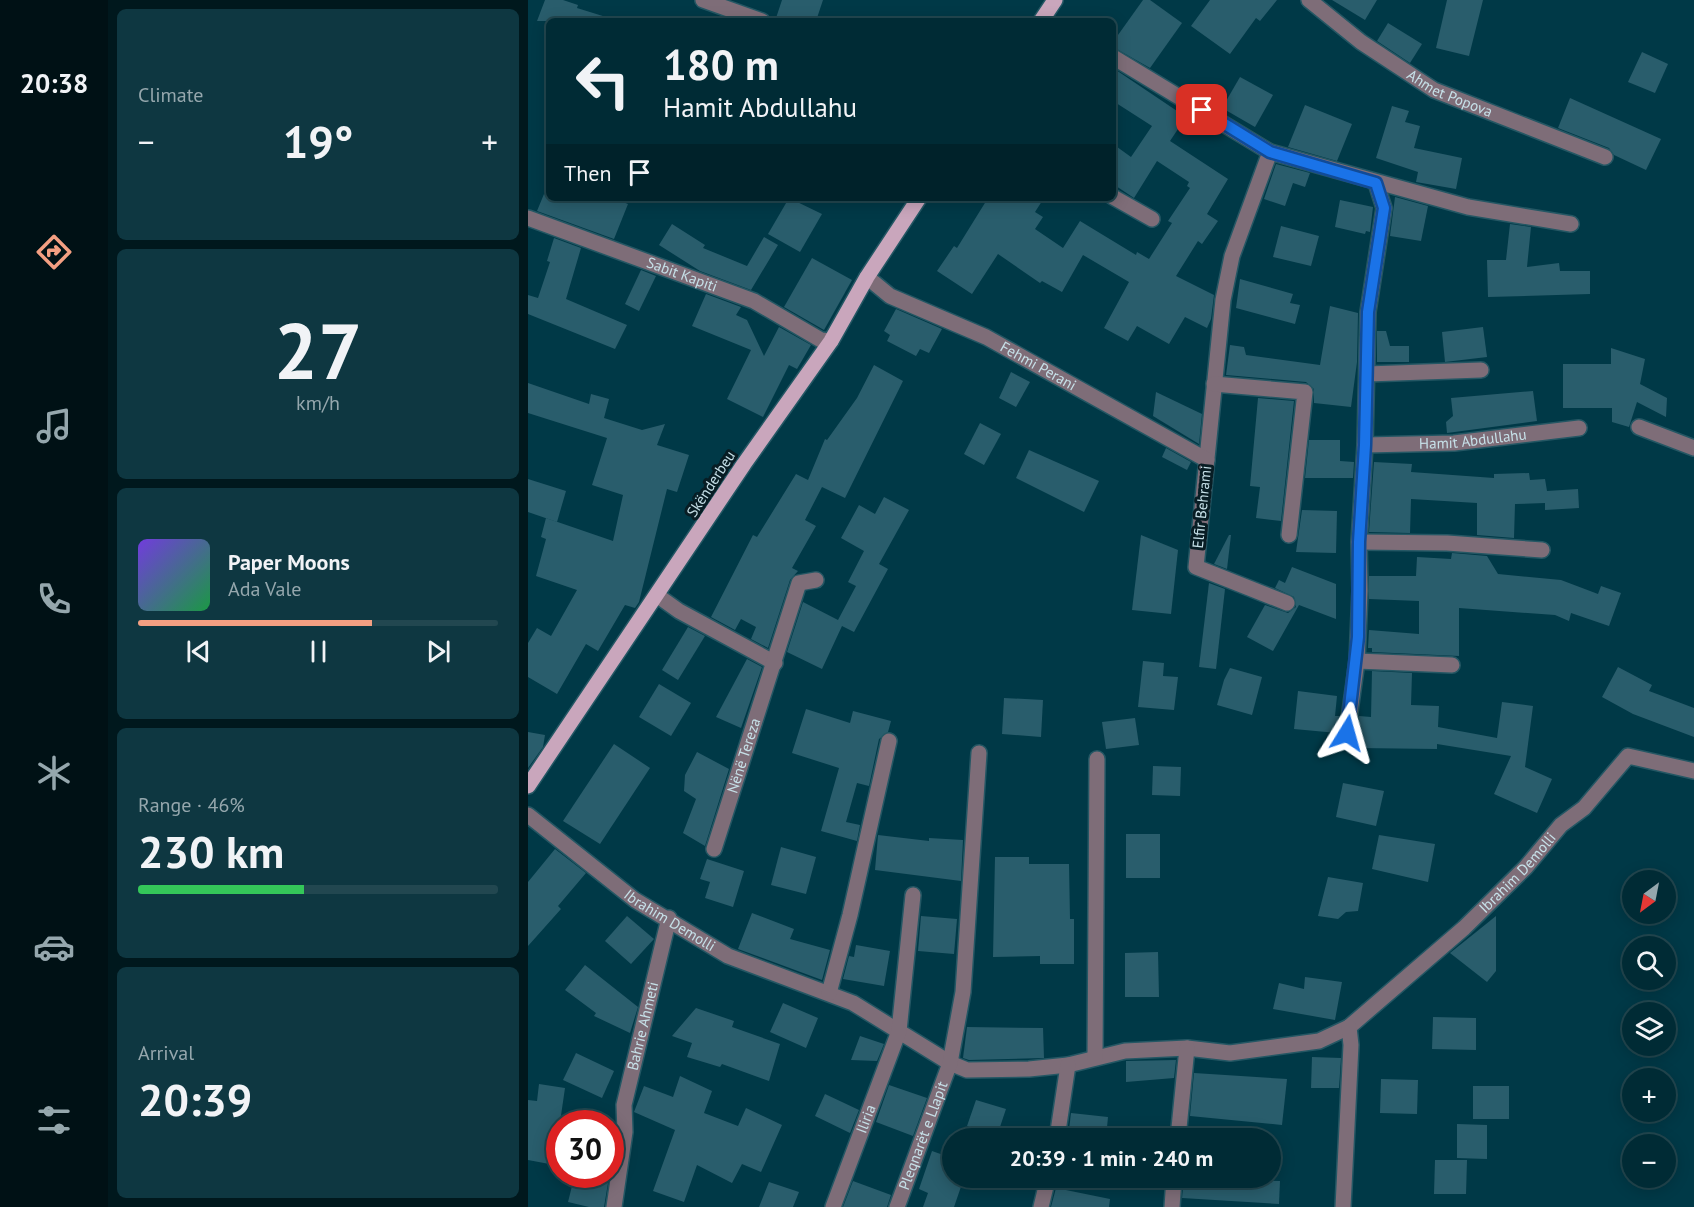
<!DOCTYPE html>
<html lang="en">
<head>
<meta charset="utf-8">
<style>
	:root { --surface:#002b35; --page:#0e3741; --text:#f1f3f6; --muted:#95a7ad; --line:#224750; --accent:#f39f82 }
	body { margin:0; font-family:"PT Sans",sans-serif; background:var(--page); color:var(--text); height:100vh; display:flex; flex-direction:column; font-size:22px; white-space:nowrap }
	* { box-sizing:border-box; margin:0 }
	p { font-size:20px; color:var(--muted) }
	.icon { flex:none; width:33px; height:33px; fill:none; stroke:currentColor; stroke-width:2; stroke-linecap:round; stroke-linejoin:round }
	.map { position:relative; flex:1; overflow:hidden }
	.drawer { display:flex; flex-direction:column; gap:9px; padding:9px; background:#00181d; width:420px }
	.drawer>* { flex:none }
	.guide { position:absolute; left:18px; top:18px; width:570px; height:183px; border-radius:9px; box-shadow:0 3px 15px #0003,0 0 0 2px var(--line); background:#002b35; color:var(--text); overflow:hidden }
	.needle { width:39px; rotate:212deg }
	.buttons { position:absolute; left:1094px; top:870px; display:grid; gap:12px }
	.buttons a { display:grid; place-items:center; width:54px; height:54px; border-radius:50%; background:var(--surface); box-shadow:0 3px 15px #0003,0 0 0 2px var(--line); font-size:30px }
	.speed { position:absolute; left:18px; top:1110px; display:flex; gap:12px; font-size:30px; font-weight:700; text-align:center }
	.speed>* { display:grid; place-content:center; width:78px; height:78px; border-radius:50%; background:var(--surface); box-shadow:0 3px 15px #0003,0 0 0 2px var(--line); line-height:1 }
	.speed .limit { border:9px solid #d22; background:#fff; color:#111 }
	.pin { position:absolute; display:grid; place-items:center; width:51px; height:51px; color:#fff; margin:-26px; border-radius:12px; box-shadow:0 3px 9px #0006 }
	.me { position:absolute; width:66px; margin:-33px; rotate:8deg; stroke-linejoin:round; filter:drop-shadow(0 0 4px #0008) }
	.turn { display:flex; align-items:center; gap:21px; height:126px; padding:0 18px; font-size:27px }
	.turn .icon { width:78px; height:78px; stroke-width:2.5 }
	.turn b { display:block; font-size:42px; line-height:51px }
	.then { display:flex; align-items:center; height:57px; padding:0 18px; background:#0003; gap:12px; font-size:22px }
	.big { font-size:45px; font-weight:600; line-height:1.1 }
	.drawer .tile { flex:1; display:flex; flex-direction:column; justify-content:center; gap:9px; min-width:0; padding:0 21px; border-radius:9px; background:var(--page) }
	.drawer .dial { align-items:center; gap:0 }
	.dial b { font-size:78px; line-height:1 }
	.song { display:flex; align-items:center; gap:18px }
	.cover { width:72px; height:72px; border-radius:9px; background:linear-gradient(135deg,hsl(260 70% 55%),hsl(140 70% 35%)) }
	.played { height:6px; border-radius:3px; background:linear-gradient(90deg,var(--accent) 65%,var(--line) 65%) }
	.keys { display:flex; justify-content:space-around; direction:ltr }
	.heat { display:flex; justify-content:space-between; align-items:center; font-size:33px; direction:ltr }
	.charge { height:9px; border-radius:4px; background:linear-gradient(90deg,#34c759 46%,var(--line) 0) }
	.trip { position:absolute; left:414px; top:1128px; width:339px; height:60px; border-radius:30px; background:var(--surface); box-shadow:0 3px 15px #0003,0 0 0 2px var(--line); font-weight:600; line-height:60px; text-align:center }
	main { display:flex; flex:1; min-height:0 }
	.tabs { display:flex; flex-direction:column; width:108px; justify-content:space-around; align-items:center; background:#001115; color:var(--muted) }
	.tabs .icon { width:42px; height:42px }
	.tabs .on { color:var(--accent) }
	.tabs b { font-size:27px; color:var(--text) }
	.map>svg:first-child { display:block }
	.building { fill:#295d6c }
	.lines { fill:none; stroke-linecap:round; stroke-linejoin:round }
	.minor-casing { stroke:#245764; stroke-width:18 }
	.major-casing { stroke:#245764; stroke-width:18 }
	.minor { stroke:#7e6d78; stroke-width:15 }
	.major { stroke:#c9a6bc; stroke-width:15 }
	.route-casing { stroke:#114b97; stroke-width:15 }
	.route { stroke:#1a73e8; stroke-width:10 }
	.labels { text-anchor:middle; stroke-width:6; stroke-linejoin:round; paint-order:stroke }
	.street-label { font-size:15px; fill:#c6e0e8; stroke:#081d24 }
</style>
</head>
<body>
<main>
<nav class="tabs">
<b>20:38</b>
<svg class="icon on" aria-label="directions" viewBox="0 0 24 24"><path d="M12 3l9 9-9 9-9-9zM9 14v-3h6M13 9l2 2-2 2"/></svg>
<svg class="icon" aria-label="music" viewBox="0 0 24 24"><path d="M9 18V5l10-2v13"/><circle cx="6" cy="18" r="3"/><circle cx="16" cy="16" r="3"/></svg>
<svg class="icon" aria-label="phone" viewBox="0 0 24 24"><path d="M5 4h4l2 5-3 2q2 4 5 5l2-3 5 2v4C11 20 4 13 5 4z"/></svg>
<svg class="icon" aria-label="climate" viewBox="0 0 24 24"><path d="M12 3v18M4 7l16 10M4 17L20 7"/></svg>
<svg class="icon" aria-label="car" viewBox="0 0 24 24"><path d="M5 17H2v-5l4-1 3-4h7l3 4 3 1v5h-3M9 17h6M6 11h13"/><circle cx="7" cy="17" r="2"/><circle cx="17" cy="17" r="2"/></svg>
<svg class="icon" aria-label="filters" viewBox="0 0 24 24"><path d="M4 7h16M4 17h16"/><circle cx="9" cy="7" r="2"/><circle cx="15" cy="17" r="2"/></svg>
</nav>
<section class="drawer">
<div class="tile"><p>Climate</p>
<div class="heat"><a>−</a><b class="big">19°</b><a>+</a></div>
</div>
<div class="tile dial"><b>27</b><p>km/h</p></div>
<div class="tile">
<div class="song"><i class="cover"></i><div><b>Paper Moons</b><p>Ada Vale</p></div></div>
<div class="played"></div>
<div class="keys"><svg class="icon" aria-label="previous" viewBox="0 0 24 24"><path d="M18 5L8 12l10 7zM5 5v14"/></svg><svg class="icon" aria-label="pause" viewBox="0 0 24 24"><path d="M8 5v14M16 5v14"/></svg><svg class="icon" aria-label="next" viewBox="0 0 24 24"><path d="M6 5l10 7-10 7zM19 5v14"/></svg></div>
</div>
<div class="tile"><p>Range · 46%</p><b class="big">230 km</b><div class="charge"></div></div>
<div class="tile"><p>Arrival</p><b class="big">20:39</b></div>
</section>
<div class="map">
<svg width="1166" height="1207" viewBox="0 0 1166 1207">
	<rect width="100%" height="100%" fill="#003947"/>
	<g class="building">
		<path d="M17,0H35L50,5L49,8L78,17L77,21H9Z"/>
		<path d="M254,0H295L288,21H247Z"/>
		<path d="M615,0H622L654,23L622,68L585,47V42Z"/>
		<path d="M682,0H749L732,21L728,18L702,54L663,26Z"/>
		<path d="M804,0H849L837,20Z"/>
		<path d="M919,0H955L941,56L908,48Z"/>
		<path d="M860,23L894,44L882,63L849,41Z"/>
		<path d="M1114,52L1140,64L1127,93L1100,82Z"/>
		<path d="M585,68L658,117L642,141L700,179L679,214L690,221L674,244L670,241L648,276L686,295L683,319L679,328L657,317L641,344L609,326L600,341L576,328L601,282L555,255L534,292L514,281L512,283L470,254L444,294L409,271L426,246L429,248L460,198H516L507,212L515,217L507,229L535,248L552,221L608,255L609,252L621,259L644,223L640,221L662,188L659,186L661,182L629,161L606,198L585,184V144L603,157L624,126L585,101Z"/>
		<path d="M712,77L745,95L727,127L694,108Z"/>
		<path d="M1042,98L1133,139L1118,170L1086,155L1081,148L1030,128Z"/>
		<path d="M777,105L824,124L809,161L760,147Z"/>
		<path d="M864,106L881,111L877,122L892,126L886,148L934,158L928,189L888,182L890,172L848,158Z"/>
		<path d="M748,164L782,173L777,187L765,183L757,206L736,199Z"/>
		<path d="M16,194L21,198H85L100,204L86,239L9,211Z"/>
		<path d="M867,197L900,206L893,241L862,236Z"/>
		<path d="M261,198L294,214L272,252L240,234Z"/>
		<path d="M812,200L845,207L842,232L838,231L837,234L807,227Z"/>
		<path d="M144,224L177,245L175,248L219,266L236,237L250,245L223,290L172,271L131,245Z"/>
		<path d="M982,224L1003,227L999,267L1031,263L1032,271H1062V294L960,297L959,260H978Z"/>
		<path d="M753,226L791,236L783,266L745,257Z"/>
		<path d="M26,238L53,248L38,299L99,325L87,349L0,314V295L10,298L22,262L19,261Z"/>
		<path d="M284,258L324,280L296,330L256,307Z"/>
		<path d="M113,270L128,276L111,311L97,304Z"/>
		<path d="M712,279L765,294L762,303L772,305L767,324L708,308Z"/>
		<path d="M178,294L213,307L208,315L219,320L236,356L251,327L283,345L269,369L261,365L235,417L199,399L223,350L164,326Z"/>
		<path d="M802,306L830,313L829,362L823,407L786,403V389L778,382L698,375L702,345L716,347L718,355L792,365Z"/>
		<path d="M368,309L414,329L401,353L392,349L388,356L359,341L362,335L356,331Z"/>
		<path d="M955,327L959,357L917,362L914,332Z"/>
		<path d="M849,331H858L862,346H881V362H849Z"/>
		<path d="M1083,348L1117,359L1112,384L1139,398L1138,417L1109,402L1101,427L1084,422V408H1035V364H1083Z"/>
		<path d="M346,365L375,381L317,498L294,487L277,520L288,526L264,568L270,571L262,580L240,648L223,639L228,627L213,619L207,630L183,617L225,535L229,537L268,474L280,480L297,439L299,440L329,398Z"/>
		<path d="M483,372L502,382L488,407L471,398Z"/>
		<path d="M0,383L61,404L63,394L81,399L76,418L114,430L137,424L129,445L161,455L149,492L139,489L111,602L107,608L97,605L70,651L58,644L29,694L0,677V643L9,628L23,636L49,590L8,576L18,539L13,537L18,518L85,541L95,495L64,485L79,438L0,413Z"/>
		<path d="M1005,391L1009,421L919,433L918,422L925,416L923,398Z"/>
		<path d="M628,392L674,414L671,444L625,416Z"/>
		<path d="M730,398L766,401L753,521L728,518L732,487L722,486Z"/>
		<path d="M452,423L473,434L456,465L436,454Z"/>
		<path d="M781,440H812V461L826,462L825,478H777Z"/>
		<path d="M638,448L663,462L659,470L634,457Z"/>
		<path d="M501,450L571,481L556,512L488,478Z"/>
		<path d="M846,462L884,464L883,472L966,478V474L1001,473L1002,480L1017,479L1019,491L1050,489L1051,508L1017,510V503L987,504L986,538L949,535V503L883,499L882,533L841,532Z"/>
		<path d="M0,479L38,491L29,522L0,512Z"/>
		<path d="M356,497L381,510L351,564L360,569L326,632L314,626L294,669L259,652L275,602L310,620L328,586L320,582L336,551L313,538L331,505L347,514Z"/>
		<path d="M774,510L809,511L808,553L768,552Z"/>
		<path d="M613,535L650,550L643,614L604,610Z"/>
		<path d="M701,535H703L699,569L686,564Z"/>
		<path d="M924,553L959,556L970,574L1033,580L1070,594L1073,586L1093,593L1081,626L1043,613L1041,621L1027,615L931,608V656L844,652V648H840L841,630L891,634V601L841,599V576H888L889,557L923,559Z"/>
		<path d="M764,567L808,584V619L771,605L745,651L719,637L737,605L760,613L768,607L766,597L747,588L751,580L757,583Z"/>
		<path d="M681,583L697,589L688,669L671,667Z"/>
		<path d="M160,627L177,636L150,680L134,670Z"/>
		<path d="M219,659L234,667L213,728L188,717Z"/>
		<path d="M615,661L636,663L635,676L650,677L646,710L610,707Z"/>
		<path d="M1090,667L1124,685L1121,691L1166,708V737L1105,714L1074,697Z"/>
		<path d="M702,668L734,677L724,715L689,705L696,680Z"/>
		<path d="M844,671L884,673L883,705L911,706L910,727L969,738L974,702L1005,706L997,767L1024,779L1009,813L966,794L983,756L909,744V749L831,748V735H829L831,716L843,717Z"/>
		<path d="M131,684L163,703L143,736L111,717Z"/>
		<path d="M770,691L809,696L807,716H812L809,733L766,729Z"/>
		<path d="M476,698L515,700L513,737L474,734Z"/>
		<path d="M278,709L322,723L325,711L363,721L360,732L351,739L341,786L329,783L318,822L332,825L329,841L293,831L311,768L264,753Z"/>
		<path d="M607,718L611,745L578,749L574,722Z"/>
		<path d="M0,732L17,735L15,747L0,768Z"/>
		<path d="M86,744L122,768L72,844L35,821Z"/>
		<path d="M169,752L201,769L177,846L155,833L168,799L156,791L157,775Z"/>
		<path d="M625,766L653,767L652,796L624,795Z"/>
		<path d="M815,783L856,791L848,826L808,817Z"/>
		<rect x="598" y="834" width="34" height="44"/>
		<path d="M350,835L401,841V838L435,840L433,881L347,870Z"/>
		<path d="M851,835L907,844L900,882L844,869Z"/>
		<path d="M253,847L288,857L278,894L243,885Z"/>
		<path d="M27,849L58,873L30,906L33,909L0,946V882Z"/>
		<path d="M467,857H501V864H541L542,919H546V964H512V956L465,957Z"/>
		<path d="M179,859L216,871L205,907L177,898L182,882L172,879Z"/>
		<path d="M800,877L835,883L830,911L818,912L810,919L790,916Z"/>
		<path d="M224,913L266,929L262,939L302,950L294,980L210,949Z"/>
		<path d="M99,916L126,939L103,964L77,941Z"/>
		<path d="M393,916L429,919L426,954L390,951Z"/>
		<path d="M968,916V971L959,982L922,953Z"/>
		<path d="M328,945L362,951L356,986L315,979L321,956L326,957Z"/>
		<path d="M630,952L631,997H597V953Z"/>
		<path d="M57,965L110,1007L102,1033L66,1016L68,1013L37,990Z"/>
		<path d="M777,977L814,982L807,1020L745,1009L751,983L776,989Z"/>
		<path d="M255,1003L290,1018L278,1048L242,1032Z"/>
		<path d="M168,1008L206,1021L204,1027L252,1044L241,1081L194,1064L192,1067L159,1057L164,1043L144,1036Z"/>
		<path d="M905,1017L948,1018V1050L904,1049Z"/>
		<path d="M439,1027L515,1028L516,1058L441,1060L435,1058Z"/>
		<path d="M332,1036L356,1044L349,1061L323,1060Z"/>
		<path d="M48,1053L86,1071L74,1098L35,1080Z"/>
		<path d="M784,1057L813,1058L811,1088H783Z"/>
		<path d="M648,1060L646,1078L598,1082V1061Z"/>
		<path d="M666,1073L759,1079L754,1125L662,1116Z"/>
		<path d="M152,1076L184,1091L176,1113L210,1126L218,1108L254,1125L233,1172L214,1164L204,1183L169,1165L156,1202L125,1191L147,1130L106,1112L116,1086L145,1097Z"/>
		<path d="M853,1079L890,1080L889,1114L852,1113Z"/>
		<path d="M11,1084L37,1088L29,1143L32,1144V1166L0,1160V1100L9,1101Z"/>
		<path d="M361,1085L399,1098L385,1136L348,1122Z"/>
		<rect x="945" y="1086" width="36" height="33"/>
		<path d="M297,1094L331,1110L322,1133L287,1116Z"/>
		<path d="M448,1100L478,1109L469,1136L439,1126Z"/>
		<path d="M543,1113L580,1117L578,1138H540Z"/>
		<path d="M929,1124L959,1125V1159L929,1158Z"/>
		<path d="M404,1151L424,1158V1178H436L426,1207H395L400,1193L391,1189Z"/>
		<path d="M907,1160H939L938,1194H906Z"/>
		<path d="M656,1178L752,1181L751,1204L654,1198Z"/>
		<path d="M67,1180L80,1183L76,1207H61L40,1202L45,1182L66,1187Z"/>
		<path d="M325,1181L363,1195L359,1207H315Z"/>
		<path d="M241,1182L271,1192L265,1207H231Z"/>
		<path d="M528,1188L582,1199L581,1207H523Z"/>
	</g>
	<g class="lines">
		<defs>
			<g id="minor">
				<path d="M175,0L234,21"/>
				<path id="s1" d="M781,0L833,42L906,90L1077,157"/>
				<path d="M585,57L742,152L940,207L1043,224"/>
				<path d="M742,152L704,256L695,300L668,567L759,603"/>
				<path d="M585,197L624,219"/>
				<path id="s2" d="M0,218L226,301L293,340L303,341"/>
				<path id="s3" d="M339,277L362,296L458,337L679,460"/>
				<path d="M839,374L953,370"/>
				<path d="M686,384L777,392L761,535"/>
				<path d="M1111,427L1166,448"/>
				<path id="s4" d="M837,445L926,443L1051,428"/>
				<path d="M831,542L919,543L1014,550"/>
				<path d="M130,596L151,611L247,663"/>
				<path d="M829,661L924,665"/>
				<path d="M819,733L829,661L832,591L831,542L837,445L840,312L856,208L848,183"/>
				<path id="s5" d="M0,815L107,900L200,956L325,1003L422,1063L439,1070L501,1069L540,1065L597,1051L659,1048L702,1053L791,1041L821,1027L936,928L998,867L1033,825L1056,808L1100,756L1166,771"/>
				<path id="s6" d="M186,849L271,583L288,580"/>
				<path d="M301,993L322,915L361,741"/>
				<path d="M567,1058L569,759"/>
				<path d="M529,1138L540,1065"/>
				<path d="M650,1138L659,1048"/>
				<path id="s7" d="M86,1207L97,1132L96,1105L141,918"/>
				<path id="s8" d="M305,1207L371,1031L385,895"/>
				<path id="s9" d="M369,1207L422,1063L435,992L451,753"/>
				<path d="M513,1207L520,1178"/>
				<path d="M644,1207L646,1178"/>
				<path d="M815,1207L823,1045L821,1027"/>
			</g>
			<g id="major">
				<path d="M513,21L527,0"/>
				<path d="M0,786L216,464L303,341L339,277L391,198"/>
			</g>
		</defs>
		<use href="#minor" class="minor-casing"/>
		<use href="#major" class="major-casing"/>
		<use href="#minor" class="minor"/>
		<use href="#major" class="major"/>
	</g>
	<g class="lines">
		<defs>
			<path id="route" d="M674,110L742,152L848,183L856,208L840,312L837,445L831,542L830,637L819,733"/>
		</defs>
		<use href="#route" class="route-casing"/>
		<use href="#route" class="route"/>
	</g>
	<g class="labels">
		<g class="street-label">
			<text dy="5" stroke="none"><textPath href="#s1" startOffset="170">Ahmet Popova</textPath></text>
			<text dy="5" stroke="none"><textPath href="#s2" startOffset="164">Sabit Kapiti</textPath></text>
			<text dy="5" stroke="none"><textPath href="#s3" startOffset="194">Fehmi Perani</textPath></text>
			<text dy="5" stroke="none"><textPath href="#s4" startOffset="108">Hamit Abdullahu</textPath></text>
			<text transform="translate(183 484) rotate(-57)" y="5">Skënderbeu</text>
			<text transform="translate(674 507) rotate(-84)" y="5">Elfir Behrami</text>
			<text dy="5" stroke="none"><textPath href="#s6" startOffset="98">Nënë Tereza</textPath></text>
			<text dy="5" stroke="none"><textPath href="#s5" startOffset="1128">Ibrahim Demolli</textPath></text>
			<text dy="5" stroke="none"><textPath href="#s5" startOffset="177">Ibrahim Demolli</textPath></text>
			<text dy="5" stroke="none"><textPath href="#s7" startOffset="184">Bahrie Ahmeti</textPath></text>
			<text dy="5" stroke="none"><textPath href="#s8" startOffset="94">Iliria</textPath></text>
			<text dy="5" stroke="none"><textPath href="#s9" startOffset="76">Pleqnarët e Llapit</textPath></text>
		</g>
	</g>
</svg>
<div class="buttons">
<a><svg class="needle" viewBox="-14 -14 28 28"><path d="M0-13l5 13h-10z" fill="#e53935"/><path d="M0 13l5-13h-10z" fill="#95a7ad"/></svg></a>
<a><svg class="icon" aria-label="search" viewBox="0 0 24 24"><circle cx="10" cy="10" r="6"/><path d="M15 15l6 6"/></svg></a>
<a><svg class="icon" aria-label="layers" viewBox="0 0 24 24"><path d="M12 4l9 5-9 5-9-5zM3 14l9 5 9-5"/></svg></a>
<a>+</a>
<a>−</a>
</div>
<div class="speed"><div class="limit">30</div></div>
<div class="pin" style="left:674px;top:110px;background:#d93025"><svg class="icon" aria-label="arrive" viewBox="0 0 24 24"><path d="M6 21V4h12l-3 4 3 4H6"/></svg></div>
<svg class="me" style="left:819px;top:733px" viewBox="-20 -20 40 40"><path d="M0-17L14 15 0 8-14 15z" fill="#1a73e8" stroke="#fff" stroke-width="4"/></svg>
<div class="trip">20:39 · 1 min · 240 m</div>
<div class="guide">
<div class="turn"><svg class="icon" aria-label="left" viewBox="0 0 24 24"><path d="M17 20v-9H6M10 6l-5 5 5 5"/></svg><div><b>180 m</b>Hamit Abdullahu</div></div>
<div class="then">Then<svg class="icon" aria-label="arrive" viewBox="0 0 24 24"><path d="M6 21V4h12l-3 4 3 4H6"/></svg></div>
</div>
</div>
</main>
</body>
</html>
